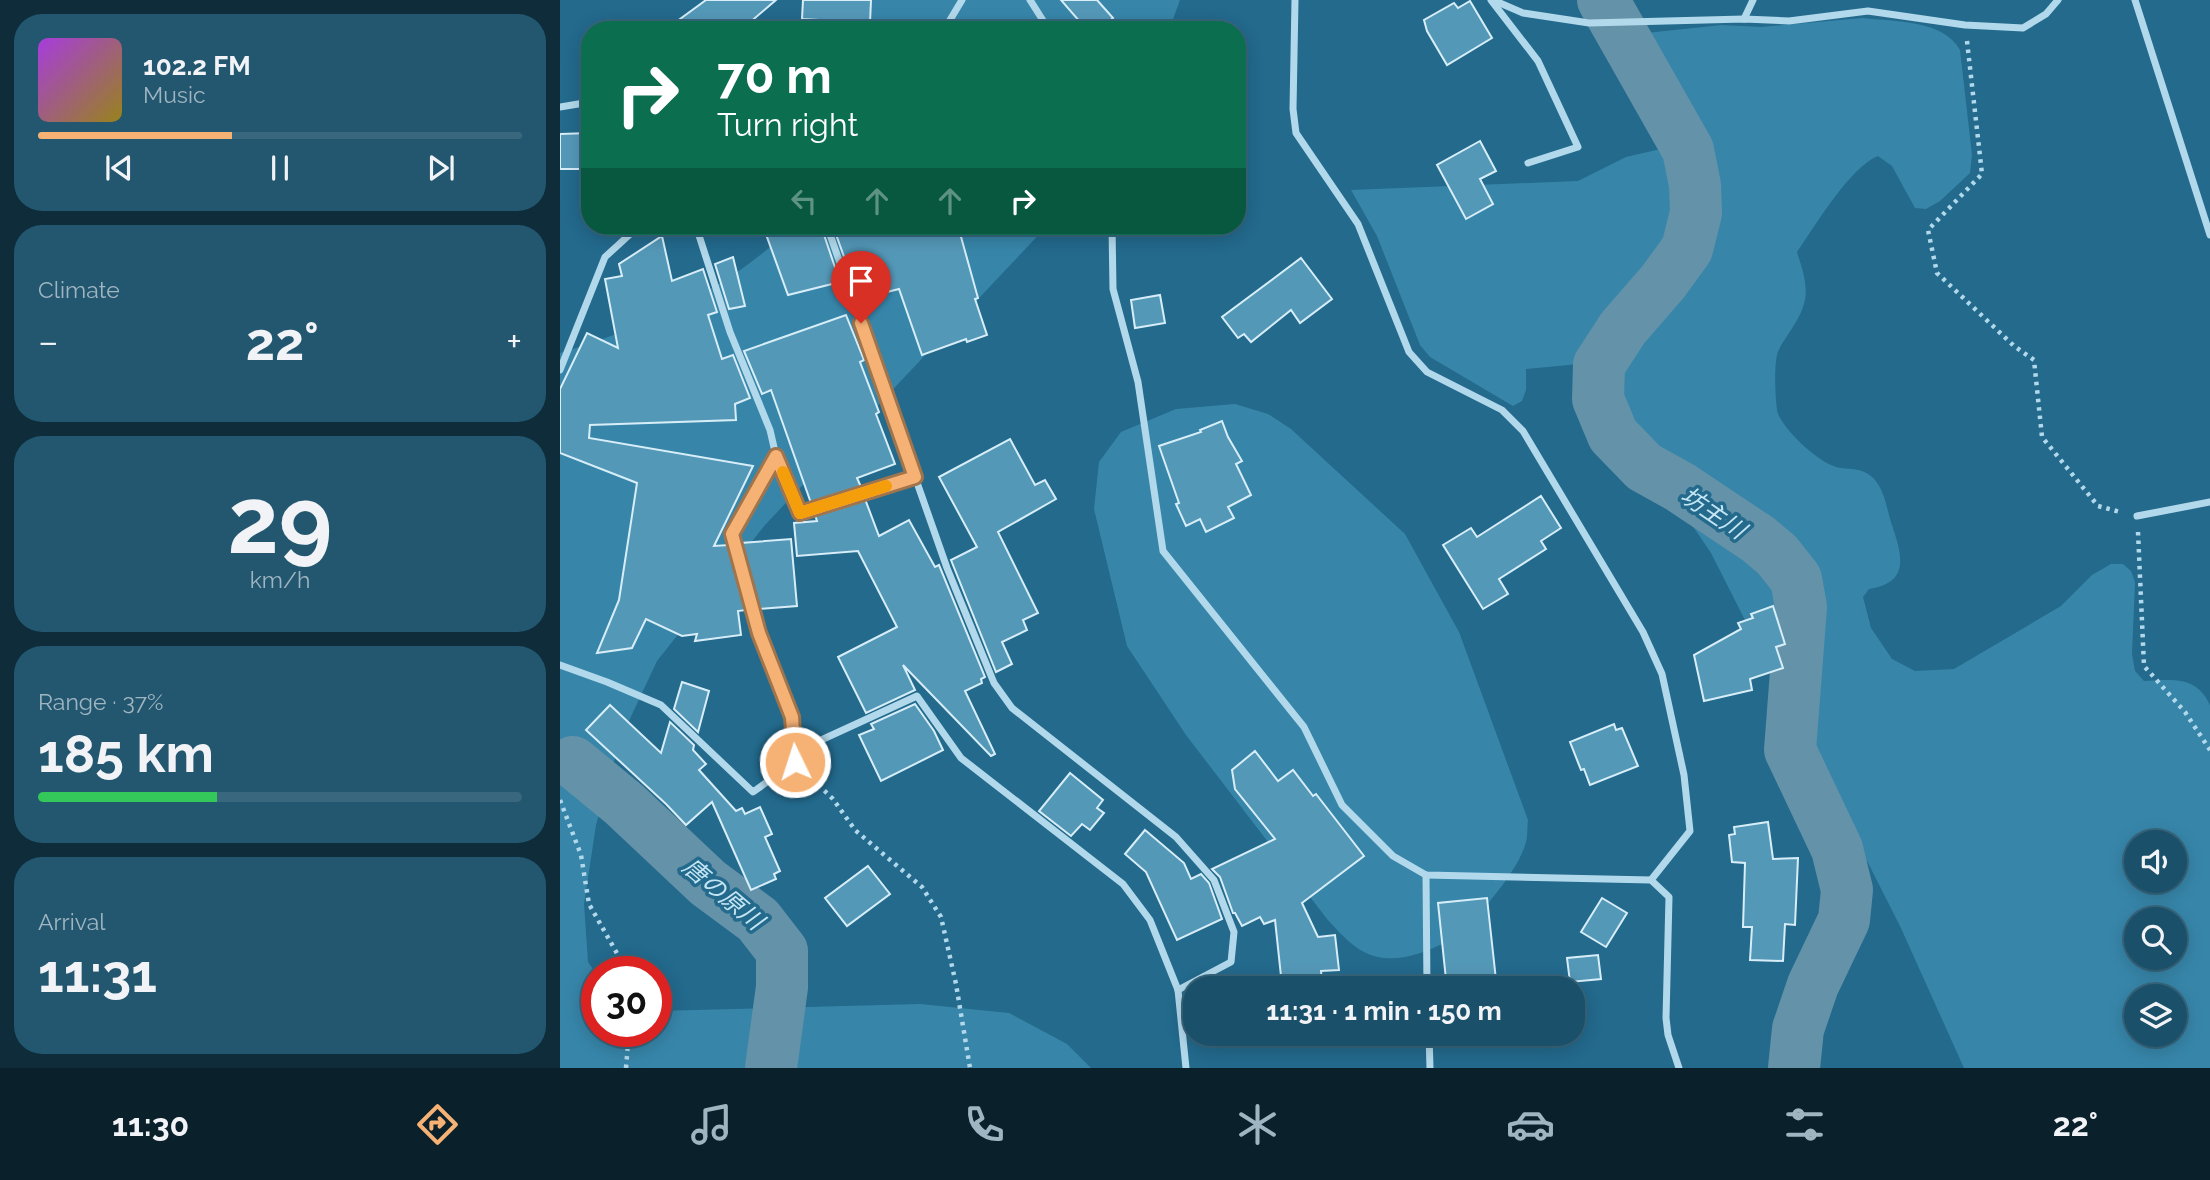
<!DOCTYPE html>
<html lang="en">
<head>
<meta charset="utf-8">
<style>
	:root { --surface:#1a506a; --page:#235770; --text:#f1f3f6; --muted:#9fb5c1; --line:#38677e; --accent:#f6b275 }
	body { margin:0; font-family:Raleway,"Noto Sans JP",sans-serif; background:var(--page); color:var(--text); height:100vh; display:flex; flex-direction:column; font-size:26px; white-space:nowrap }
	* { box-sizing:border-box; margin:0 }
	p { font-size:23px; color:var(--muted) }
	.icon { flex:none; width:38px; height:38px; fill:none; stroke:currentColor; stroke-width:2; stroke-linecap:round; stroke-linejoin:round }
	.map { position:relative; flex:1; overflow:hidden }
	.drawer { display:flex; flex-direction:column; gap:14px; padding:14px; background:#0e2c3a; width:560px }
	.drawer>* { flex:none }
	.banner { position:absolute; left:21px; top:21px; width:665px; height:214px; border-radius:28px; box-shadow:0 4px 18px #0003,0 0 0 2px var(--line); background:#0b6e4f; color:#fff; overflow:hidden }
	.controls { position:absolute; left:1564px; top:830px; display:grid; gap:14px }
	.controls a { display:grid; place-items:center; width:63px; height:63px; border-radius:50%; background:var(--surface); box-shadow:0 4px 18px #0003,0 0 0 2px var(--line); font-size:35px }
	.speed { position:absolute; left:21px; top:956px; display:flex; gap:14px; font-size:35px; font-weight:700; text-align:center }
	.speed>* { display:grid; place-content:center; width:91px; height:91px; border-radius:50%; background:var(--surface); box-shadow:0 4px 18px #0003,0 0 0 2px var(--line); line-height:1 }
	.speed .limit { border:10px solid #d22; background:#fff; color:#111 }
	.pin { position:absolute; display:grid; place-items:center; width:60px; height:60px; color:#fff; margin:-72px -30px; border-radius:50% 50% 50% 0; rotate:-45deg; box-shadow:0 0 7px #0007 }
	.pin .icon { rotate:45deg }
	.me { position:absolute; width:77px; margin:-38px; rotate:356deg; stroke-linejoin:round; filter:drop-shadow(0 0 5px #0008) }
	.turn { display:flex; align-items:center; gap:24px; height:147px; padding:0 21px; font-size:32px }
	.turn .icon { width:91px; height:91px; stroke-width:2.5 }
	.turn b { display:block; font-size:49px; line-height:60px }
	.lanes { display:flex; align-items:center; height:66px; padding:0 21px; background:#0003; justify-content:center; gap:35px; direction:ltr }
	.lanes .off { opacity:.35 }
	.big { font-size:52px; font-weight:700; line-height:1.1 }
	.drawer .tile { flex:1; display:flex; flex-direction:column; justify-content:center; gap:10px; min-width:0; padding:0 24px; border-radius:28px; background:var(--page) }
	.drawer .dial { align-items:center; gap:0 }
	.dial b { font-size:91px; line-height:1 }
	.song { display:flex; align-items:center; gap:21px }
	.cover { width:84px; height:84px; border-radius:10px; background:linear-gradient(135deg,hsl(280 70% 55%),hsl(50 70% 35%)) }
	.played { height:7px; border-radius:4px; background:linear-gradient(90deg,var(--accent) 40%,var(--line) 40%) }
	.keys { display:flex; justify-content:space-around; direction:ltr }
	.heat { display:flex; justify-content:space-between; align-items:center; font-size:38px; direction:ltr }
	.charge { height:10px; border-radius:5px; background:linear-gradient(90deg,#34c759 37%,var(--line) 0) }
	.trip { position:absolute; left:623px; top:976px; width:402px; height:70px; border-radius:28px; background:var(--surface); box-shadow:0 4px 18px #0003,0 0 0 2px var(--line); font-weight:700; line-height:70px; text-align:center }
	.tab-bar { display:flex; height:112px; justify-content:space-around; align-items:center; background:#0a202a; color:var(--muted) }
	.tab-bar .icon { width:49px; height:49px }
	.tab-bar .current { color:var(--accent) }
	.tab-bar b { font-size:32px; color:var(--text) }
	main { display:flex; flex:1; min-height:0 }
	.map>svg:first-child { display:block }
	.green { fill:#3786aa; fill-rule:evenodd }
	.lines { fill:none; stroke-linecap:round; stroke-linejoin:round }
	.river { stroke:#6492a9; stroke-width:52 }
	.building { fill:#5498b8; stroke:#d7eef8; stroke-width:2 }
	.path { stroke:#b2d9eb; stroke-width:4.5; stroke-dasharray:3.5 5; stroke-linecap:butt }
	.street { stroke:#b2d9eb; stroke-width:7 }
	.route-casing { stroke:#a0744c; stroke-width:18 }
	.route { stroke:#f6b275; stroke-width:12 }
	.slow { stroke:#f59e0b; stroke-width:12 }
	.labels { text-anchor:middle; stroke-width:7; stroke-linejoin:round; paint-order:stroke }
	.water-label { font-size:24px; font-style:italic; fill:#c4e5f3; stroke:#236a8d }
</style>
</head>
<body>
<main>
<section class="drawer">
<div class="tile">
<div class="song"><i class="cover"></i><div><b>102.2 FM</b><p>Music</p></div></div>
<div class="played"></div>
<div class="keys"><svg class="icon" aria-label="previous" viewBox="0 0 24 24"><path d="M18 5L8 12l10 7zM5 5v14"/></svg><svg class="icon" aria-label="pause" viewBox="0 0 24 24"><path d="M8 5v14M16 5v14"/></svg><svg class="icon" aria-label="next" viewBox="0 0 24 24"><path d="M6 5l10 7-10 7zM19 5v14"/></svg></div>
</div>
<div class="tile"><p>Climate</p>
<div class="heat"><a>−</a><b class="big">22°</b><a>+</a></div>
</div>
<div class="tile dial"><b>29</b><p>km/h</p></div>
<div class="tile"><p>Range · 37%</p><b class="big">185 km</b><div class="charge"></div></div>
<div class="tile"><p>Arrival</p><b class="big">11:31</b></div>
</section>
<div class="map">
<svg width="1650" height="1068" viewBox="0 0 1650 1068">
	<rect width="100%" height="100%" fill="#236a8d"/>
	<g class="green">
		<path d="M272,0H620L609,30H276Z"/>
		<path d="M1303,18C1334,22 1383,19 1400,50L1412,155L1410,173L1380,201L1366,209L1355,208L1332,166L1318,156C1290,167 1255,226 1237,252C1242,268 1249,287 1244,304C1239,323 1220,342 1217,355C1214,366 1215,404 1218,414C1226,432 1257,461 1276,467C1288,470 1300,467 1311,476C1323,486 1326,504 1330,519C1340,550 1354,582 1309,589L1303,597L1311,628L1332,659L1355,671L1394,669L1501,606L1532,575L1551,564H1563L1571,571L1575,582L1572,654L1575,671L1584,681C1612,680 1636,675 1650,705V1068H1404L1340,926L1151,553L1132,525L1079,487L1057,461L1027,399L1019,364L966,369V390L962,401L953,406L870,357L860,345L817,236L791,190L1018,181L1066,157L1105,148L1120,132L1078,50L1086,33L1162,25L1201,27ZM1577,842H1615V880H1577ZM1577,919H1615V957H1577ZM1577,996H1615V1034H1577Z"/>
		<path d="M233,226H487L205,525L97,661L60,740L36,825L24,904L28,962L37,975V1031H96V1011L360,1004L449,1013L507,1044L531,1068H0V353C84,328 171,288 233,226Z"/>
		<path d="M675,404L708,414L731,429L845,534L899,632L968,820C967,827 968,835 966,842C959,871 912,927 886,942C867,952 840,962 818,957C797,953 781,934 767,919L626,735L567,646L534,509L539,462L561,432L616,409Z"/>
	</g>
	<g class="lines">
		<g class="river">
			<path d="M1043,0L1128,150L1135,185L1136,213L1127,249L1103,282L1063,328L1039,365L1038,399L1053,435L1084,467L1120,487L1198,539L1217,555L1236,579L1241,607L1230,750L1277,849L1287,890L1284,920L1253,985L1238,1029L1234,1068"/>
			<path d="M13,762L64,804L148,883L198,920L222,951V987L211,1068"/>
		</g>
	</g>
	<g class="building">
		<path d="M146,0H216L181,30H105Z"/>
		<path d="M243,0H311L310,23L242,19Z"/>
		<path d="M501,0H537L553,18L539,30H527Z"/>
		<path d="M910,1L932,38L887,65L867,31L864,20L894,3L898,8Z"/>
		<path d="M30,133V169H0V134Z"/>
		<path d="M920,141L936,171L920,179L933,204L906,219L877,165Z"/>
		<path d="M203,226H261L280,282L228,295Z"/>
		<path d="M273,226H398L418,298L415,299L427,335L407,342L406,339L362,355L339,289L327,292L322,272L292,279Z"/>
		<path d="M102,236L112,281L143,269L157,312L148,315L162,359L173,355L190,398L175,404L176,420L30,425L29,438L193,466L154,546L169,545L186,610L178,611L181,635L135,641L137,634L122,636L86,619L72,648L37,653L59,600L77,483L0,453V389L27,333L58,348L45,279L62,276L59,264Z"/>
		<path d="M173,257L185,306L169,309L155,264Z"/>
		<path d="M741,258L772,299L740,323L731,310L691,342L684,334L678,338L662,317Z"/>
		<path d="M600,295L605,323L575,328L571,300Z"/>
		<path d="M286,315L304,360L300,362L319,412L316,414L335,464L297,478L301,487L251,503L211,390L202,394L184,351Z"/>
		<path d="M662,421L668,437L682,461L676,464L691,495L668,507L674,518L646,532L640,519L626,526L616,504L619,503L599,446L641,432L640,430Z"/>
		<path d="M450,439L475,485L485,480L496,499L438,532L478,613L463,620L467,630L442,642L452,664L436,672L391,560L417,547L379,477Z"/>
		<path d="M981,496L1001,528L981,541L986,549L939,579L948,594L923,609L883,545L911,528L917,537Z"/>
		<path d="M305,499L319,536L349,520L375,567L379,565L425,677L421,679L422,683L405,691L435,754L431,756L343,665L355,690L306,713L278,657L337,627L298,551L237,556L234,523L257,521L255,515Z"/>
		<path d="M231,539L237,606L199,609L181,543Z"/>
		<path d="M1213,606L1225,644L1216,647L1223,668L1190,679L1192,690L1144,701L1134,655L1181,629L1178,623L1193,618L1191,614Z"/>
		<path d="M122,682L149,691L138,732L114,709Z"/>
		<path d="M355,704L374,731L383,750L321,781L299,735L314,729L311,724Z"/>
		<path d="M50,705L101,753L110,722L134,745L133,750L146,764L139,770L176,811L182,808L185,814L200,807L212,834L205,837L220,871L214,874L216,879L191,890L152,802L126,825L106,804L26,730Z"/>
		<path d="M1054,724L1056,730L1062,728L1078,766L1030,785L1024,769L1021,770L1010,742Z"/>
		<path d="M695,751L718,781L733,770L753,796L756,794L804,856L742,903L758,937L775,935L779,970L761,971L763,989H737L735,975L721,976L715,920L704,924L700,917L682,926L675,913H673L660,877L652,869L715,839L675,789L672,770Z"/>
		<path d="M510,773L543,800L537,808L544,813L530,830L522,824L511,836L479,811Z"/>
		<path d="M1208,822L1213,859L1238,858L1235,925L1225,924L1223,961L1190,960L1192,927H1183L1185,863L1172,862L1169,835L1175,834L1174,827Z"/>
		<path d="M585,830L624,863L631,879L641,874L649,883L662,919L617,940L586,872L565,854Z"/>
		<path d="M308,866L330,894L287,926L265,898Z"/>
		<path d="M927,898L937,989H887L878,903Z"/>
		<path d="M1042,898L1067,913L1046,947L1021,932Z"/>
		<path d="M1038,955L1041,979L1010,982L1007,958Z"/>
	</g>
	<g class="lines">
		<g class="path">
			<path d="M1407,41L1422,174L1368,230L1377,273L1454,346L1474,360L1482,437L1538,506L1560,512"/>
			<path d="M1578,532L1584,666L1625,712L1650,750"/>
			<path d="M246,773L273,799L295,830L362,887L381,917L396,984L410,1068"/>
			<path d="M0,800L21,855L29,904L67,971"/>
			<path d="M66,1068L69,1031"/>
		</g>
		<g class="street">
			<path d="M470,0L489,30"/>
			<path d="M735,0L733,109L736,133L798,224L849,352L867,372L942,410L963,431L1083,632L1102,674L1124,775L1130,831L1091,880"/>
			<path d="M931,0L978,61L1018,147L968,163"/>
			<path d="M933,0L963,13L1029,23L1184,19L1229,21L1308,11L1405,25L1463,28L1486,14L1498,0"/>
			<path d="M1575,0L1650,235"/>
			<path d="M1184,19L1193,0"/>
			<path d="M384,30L402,0"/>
			<path d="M0,107L30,102"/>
			<path d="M267,226L387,568L434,683L452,708L616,837L654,880L674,932L671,962L618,990"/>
			<path d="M552,226L553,289L578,382L603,551L744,727L782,805L833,856L866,875L1091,880L1109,897L1106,1018L1108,1035L1119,1068"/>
			<path d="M0,370L45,257L79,226"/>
			<path d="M216,456L240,513L355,477"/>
			<path d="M1577,516L1650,502"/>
			<path d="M0,665L47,682L101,705L193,792L235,762L232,717L199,633L172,534L216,456L210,430L170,332L136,226"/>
			<path d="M235,752L357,696L401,758L563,884L590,920L618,990L626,1068"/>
			<path d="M866,875L867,989"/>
			<path d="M869,1034L870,1068"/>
		</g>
	</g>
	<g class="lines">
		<defs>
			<path id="route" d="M235,762L232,717L199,633L172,534L216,456L240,513L355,477L301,323"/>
		</defs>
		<use href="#route" class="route-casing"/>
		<use href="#route" class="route"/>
		<path class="slow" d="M223,472L240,513L326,486"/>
	</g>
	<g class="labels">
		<g class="water-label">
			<text transform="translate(1153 513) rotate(34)" y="8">坊主川</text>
			<text transform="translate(163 894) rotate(40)" y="8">唐の原川</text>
		</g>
	</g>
</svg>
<div class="controls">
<a><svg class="icon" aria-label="sound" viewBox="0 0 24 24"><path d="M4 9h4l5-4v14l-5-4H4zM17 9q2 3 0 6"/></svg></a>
<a><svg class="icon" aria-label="search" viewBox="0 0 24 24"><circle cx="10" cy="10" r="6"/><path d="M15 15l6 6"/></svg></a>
<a><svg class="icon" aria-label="layers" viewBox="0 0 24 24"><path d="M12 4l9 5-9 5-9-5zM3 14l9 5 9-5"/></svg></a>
</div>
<div class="speed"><div class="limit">30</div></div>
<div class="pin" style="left:301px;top:323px;background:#d93025"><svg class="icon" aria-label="arrive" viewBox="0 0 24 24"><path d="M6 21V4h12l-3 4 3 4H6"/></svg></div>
<svg class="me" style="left:235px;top:762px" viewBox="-20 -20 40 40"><circle r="17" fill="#f6b275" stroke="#fff" stroke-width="3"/><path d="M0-11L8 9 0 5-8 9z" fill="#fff"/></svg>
<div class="trip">11:31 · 1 min · 150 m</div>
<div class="banner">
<div class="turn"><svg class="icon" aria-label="right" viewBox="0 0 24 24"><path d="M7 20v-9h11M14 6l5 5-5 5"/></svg><div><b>70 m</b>Turn right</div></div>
<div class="lanes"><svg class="icon off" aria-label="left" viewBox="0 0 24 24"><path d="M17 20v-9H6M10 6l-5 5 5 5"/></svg><svg class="icon off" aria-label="ahead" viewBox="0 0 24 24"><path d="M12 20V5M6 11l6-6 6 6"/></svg><svg class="icon off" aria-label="ahead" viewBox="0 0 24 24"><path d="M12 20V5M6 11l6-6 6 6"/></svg><svg class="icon" aria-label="right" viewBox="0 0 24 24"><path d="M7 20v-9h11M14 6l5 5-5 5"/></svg></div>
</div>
</div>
</main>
<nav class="tab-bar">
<b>11:30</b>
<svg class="icon current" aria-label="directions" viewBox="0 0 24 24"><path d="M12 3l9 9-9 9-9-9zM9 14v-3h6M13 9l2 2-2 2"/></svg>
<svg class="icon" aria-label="music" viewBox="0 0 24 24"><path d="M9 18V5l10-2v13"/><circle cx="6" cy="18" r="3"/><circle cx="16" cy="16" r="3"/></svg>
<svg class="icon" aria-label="phone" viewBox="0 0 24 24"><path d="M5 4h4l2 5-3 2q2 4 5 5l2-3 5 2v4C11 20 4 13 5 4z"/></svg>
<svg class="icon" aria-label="climate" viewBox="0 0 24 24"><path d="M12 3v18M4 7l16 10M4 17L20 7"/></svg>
<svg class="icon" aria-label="car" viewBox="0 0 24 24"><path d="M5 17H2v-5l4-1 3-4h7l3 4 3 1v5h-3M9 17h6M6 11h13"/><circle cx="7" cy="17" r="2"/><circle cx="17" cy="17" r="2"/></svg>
<svg class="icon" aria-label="filters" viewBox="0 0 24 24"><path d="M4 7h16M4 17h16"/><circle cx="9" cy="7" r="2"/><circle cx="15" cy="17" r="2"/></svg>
<b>22°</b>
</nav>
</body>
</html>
